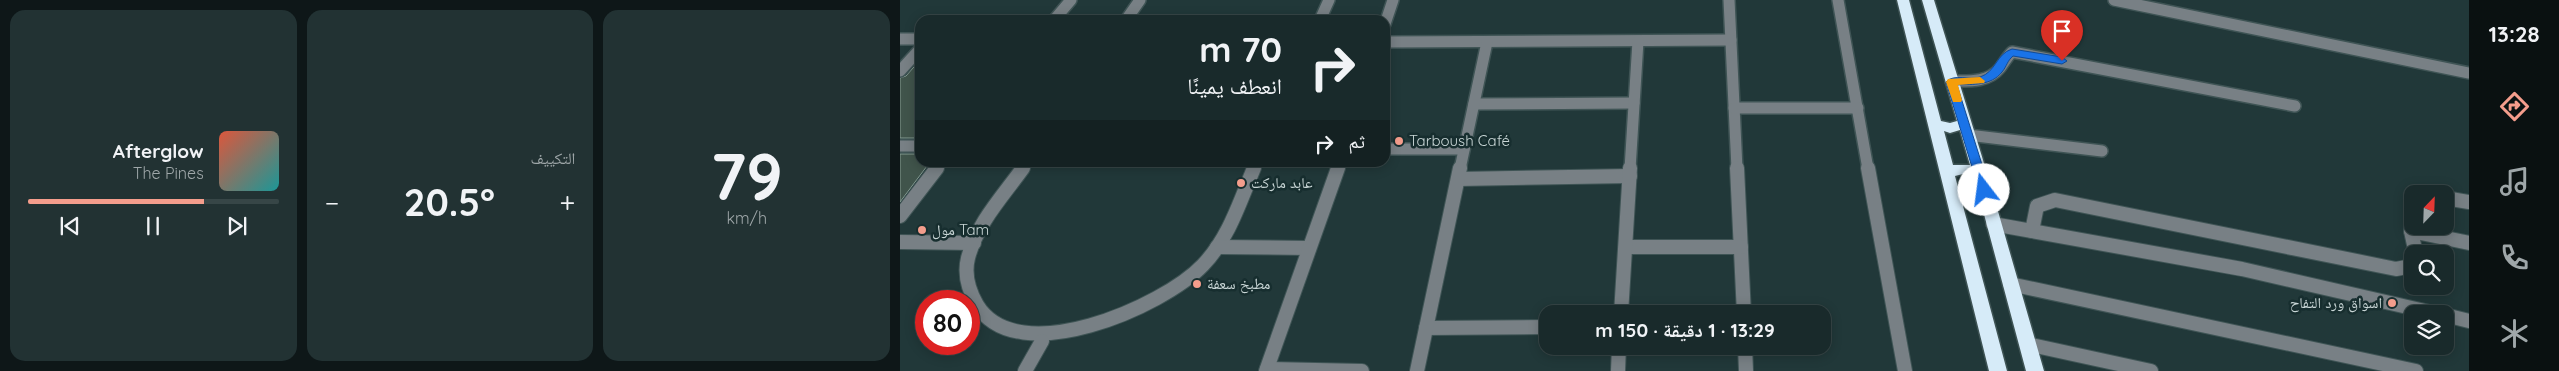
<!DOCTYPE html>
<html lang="ar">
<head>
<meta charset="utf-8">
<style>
	:root { --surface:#192a2b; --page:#223233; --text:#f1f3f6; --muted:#9fa7a9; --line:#374647; --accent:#f49d8c }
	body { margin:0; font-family:Quicksand,"Noto Naskh Arabic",sans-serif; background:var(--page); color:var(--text); direction:rtl; height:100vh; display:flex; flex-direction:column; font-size:19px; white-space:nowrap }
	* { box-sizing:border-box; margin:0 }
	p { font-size:16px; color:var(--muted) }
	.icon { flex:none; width:28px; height:28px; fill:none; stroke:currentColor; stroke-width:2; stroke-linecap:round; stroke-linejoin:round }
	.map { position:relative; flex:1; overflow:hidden; direction:ltr }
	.sheet { display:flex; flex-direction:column; gap:10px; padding:10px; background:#0e1718; width:900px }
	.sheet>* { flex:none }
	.top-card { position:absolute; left:15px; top:15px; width:475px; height:152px; border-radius:15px; box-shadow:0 2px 12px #0003,0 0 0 1px var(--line); direction:rtl; background:#192a2b; color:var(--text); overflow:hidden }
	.needle { width:32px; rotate:23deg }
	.controls { position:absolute; left:1504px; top:185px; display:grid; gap:10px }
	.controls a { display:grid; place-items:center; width:50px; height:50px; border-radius:10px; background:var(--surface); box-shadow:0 2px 12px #0003,0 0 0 1px var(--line); font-size:25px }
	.speed { position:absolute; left:15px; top:290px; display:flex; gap:10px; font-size:25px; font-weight:700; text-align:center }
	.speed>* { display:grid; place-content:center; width:65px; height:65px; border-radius:50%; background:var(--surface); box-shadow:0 2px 12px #0003,0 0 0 1px var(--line); line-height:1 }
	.speed .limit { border:8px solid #d22; background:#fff; color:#111 }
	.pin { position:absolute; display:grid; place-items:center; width:42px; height:42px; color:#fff; margin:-51px -21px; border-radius:50% 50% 50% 0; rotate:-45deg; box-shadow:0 0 5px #0007 }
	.pin .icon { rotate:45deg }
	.me { position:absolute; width:55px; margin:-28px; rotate:345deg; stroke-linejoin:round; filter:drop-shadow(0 0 4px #0008) }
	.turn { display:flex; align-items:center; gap:18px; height:105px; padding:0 25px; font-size:22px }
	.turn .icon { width:65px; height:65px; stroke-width:2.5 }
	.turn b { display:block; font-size:35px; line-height:42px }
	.then { display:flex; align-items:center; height:48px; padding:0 25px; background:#0003; gap:10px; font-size:19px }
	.big { font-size:38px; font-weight:700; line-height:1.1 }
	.sheet .widget { flex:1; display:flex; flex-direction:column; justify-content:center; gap:8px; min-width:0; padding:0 18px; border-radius:15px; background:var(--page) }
	.sheet .dial { align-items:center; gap:0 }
	.dial b { font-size:65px; line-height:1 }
	.song { display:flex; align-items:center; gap:15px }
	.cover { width:60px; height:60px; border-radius:8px; background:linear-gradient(135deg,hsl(10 70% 55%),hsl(180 70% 35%)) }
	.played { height:5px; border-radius:2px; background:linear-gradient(90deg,var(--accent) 70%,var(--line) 70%) }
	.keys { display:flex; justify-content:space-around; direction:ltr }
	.heat { display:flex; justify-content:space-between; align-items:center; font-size:28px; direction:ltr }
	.sheet .tiles { flex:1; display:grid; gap:10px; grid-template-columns:repeat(3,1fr) }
	.trip { position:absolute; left:639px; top:305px; width:292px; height:50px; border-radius:15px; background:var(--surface); box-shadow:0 2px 12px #0003,0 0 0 1px var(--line); font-weight:700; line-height:50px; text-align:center; direction:rtl }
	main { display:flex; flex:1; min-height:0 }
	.tabs { display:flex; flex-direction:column; width:90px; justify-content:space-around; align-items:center; background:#0a1111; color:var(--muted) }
	.tabs .icon { width:35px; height:35px }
	.tabs .on { color:var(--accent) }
	.tabs b { font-size:22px; color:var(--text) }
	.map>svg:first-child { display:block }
	.building { fill:#40544b; stroke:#859b92 }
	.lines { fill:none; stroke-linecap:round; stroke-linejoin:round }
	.minor-far1-casing { stroke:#3f5455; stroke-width:14 }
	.minor-casing { stroke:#3f5455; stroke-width:16 }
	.highway-casing { stroke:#3f5455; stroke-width:3 }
	.minor-far1 { stroke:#788085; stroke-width:11 }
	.minor { stroke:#788085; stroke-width:14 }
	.highway { fill:#d6ebf8; fill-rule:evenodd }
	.route { fill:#1a73e8; stroke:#114b97 }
	.slow { fill:#f59e0b }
	.poi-dot { fill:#f49d8c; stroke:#172e2f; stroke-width:2 }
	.labels { text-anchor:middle; stroke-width:5; stroke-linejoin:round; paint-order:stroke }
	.poi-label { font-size:15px; fill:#c9d6d6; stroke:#172e2f; text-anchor:start }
</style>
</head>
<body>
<main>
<nav class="tabs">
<b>13:28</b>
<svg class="icon on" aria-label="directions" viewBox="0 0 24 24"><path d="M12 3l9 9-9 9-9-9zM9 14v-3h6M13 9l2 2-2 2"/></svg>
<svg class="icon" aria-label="music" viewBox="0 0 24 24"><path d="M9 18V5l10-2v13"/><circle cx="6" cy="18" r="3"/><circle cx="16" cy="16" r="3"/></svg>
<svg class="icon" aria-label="phone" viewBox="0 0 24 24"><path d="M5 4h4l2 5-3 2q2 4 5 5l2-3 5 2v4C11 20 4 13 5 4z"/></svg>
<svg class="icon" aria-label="climate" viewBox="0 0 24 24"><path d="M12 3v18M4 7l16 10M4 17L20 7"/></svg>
</nav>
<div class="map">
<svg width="1569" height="371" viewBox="0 0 1569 371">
	<rect width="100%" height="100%" fill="#213839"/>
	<g class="building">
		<path d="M20,60V138H0V78L6,76Z"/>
		<path d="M0,154H20V162H30L0,202Z"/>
	</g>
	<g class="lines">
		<defs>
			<g id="minor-far1">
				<path d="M829,0L837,169"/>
				<path d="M938,0L968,169"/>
				<path d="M1214,0L1569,73"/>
				<path d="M154,20L171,0"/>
				<path d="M226,20L240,0"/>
				<path d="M420,20L429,0"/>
				<path d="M485,24L493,0"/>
				<path d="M0,39H20"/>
				<path d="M485,42L831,40"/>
				<path d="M0,71L20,49"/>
				<path d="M1051,81C1068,81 1088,83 1100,68C1104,63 1107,57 1112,52L1395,106"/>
				<path d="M574,104L734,103"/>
				<path d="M834,108H958"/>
				<path d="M1068,135L1202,151"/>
				<path d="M0,146H20"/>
				<path d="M485,149H564"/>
				<path d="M36,169L41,162"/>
				<path d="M122,169L127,162"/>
				<path d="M353,169L356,162"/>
				<path d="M438,169L440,162"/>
				<path d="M560,169L587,42"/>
				<path d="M730,169L738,41"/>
			</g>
			<g id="minor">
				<path d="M123,168C103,196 77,223 68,258C64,274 69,291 77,305C117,371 263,307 303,265C329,238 340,201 354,168"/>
				<path d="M837,168L844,314"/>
				<path d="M968,168L1005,371"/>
				<path d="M558,179L730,176"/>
				<path d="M1545,198L1569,202"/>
				<path d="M1512,208L1511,231L1516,254"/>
				<path d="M0,216L37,168"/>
				<path d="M1093,224L1342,269L1538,314"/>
				<path d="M1132,231L1137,206L1155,200L1496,269L1512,266"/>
				<path d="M1511,231L1569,243"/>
				<path d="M0,242L74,243"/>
				<path d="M317,247L409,248"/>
				<path d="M726,247H841"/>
				<path d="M1110,284L1516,371"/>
				<path d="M721,314L730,168"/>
				<path d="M1545,315L1569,321"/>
				<path d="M526,328L648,327"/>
				<path d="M1127,344L1251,371"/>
				<path d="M845,346L846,371"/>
				<path d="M367,369L462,371"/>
				<path d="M125,371L142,341"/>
				<path d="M366,371L438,168"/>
				<path d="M517,371L560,168"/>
				<path d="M718,371L719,346"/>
			</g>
			<path id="highway" d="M997,0H1009L1041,121L1050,123L1057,121L1022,0H1034L1087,173L1144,371H1126L1074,177L1063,174L1055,176L1107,371H1089ZM1060,130L1070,165H1053L1044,131L1050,133Z"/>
		</defs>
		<use href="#minor-far1" class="minor-far1-casing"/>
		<use href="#minor" class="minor-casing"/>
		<use href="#highway" class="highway-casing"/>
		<use href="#minor-far1" class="minor-far1"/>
		<use href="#minor" class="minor"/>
		<use href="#highway" class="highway"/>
	</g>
	<path class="route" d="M1112,49L1162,57L1167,61L1162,64L1113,56C1107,61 1107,66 1102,72C1091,86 1073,84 1057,85L1090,190L1084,194L1079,190L1046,82C1054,73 1070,81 1080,77C1096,72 1096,54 1112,49Z"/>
	<path class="slow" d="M1080,77L1085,81L1084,83L1058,85L1062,100L1061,102H1053L1046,82L1048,79Z"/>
	<g class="poi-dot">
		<circle cx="499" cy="141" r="5"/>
		<circle cx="341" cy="183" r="5"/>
		<circle cx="22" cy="230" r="5"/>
		<circle cx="297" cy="284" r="5"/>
		<circle cx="1492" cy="303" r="5"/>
	</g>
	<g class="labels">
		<g class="poi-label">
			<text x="509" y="146">Tarboush Café</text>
			<text x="351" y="188">عابد ماركت</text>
			<text x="32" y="235">مول Tam</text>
			<text x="307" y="289">مطبخ سعفة</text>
			<text x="1482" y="308" text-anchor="end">اسواق ورد التفاح</text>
		</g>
	</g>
</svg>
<div class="controls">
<a><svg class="needle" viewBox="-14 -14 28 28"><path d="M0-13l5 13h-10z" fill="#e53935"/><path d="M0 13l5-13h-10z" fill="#9fa7a9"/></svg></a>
<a><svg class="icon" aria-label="search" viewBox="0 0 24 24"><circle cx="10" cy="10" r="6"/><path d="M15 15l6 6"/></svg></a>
<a><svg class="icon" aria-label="layers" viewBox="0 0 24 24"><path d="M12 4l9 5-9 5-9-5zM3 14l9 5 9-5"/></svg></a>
</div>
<div class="speed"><div class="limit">80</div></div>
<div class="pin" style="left:1162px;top:61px;background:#d93025"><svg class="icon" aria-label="arrive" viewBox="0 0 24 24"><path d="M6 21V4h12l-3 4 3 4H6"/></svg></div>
<svg class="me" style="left:1084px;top:190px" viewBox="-20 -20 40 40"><circle r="19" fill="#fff"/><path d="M0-13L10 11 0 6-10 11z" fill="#1a73e8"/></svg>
<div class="trip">13:29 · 1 دقيقة · 150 m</div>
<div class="top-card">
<div class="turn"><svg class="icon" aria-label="right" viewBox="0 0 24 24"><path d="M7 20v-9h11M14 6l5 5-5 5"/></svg><div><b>70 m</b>انعطف يمينًا</div></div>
<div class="then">ثم<svg class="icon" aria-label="right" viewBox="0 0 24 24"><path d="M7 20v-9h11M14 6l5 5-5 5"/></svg></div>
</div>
</div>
<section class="sheet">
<div class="tiles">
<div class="widget dial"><b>79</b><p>km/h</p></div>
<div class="widget"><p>التكييف</p>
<div class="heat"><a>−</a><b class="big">20.5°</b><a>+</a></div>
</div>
<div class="widget">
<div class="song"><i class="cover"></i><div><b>Afterglow</b><p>The Pines</p></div></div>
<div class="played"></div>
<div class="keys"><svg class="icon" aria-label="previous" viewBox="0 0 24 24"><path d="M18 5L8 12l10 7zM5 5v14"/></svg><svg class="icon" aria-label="pause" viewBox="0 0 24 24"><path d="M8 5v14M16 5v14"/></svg><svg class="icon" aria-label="next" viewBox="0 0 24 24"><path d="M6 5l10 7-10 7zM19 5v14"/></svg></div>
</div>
</div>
</section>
</main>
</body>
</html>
